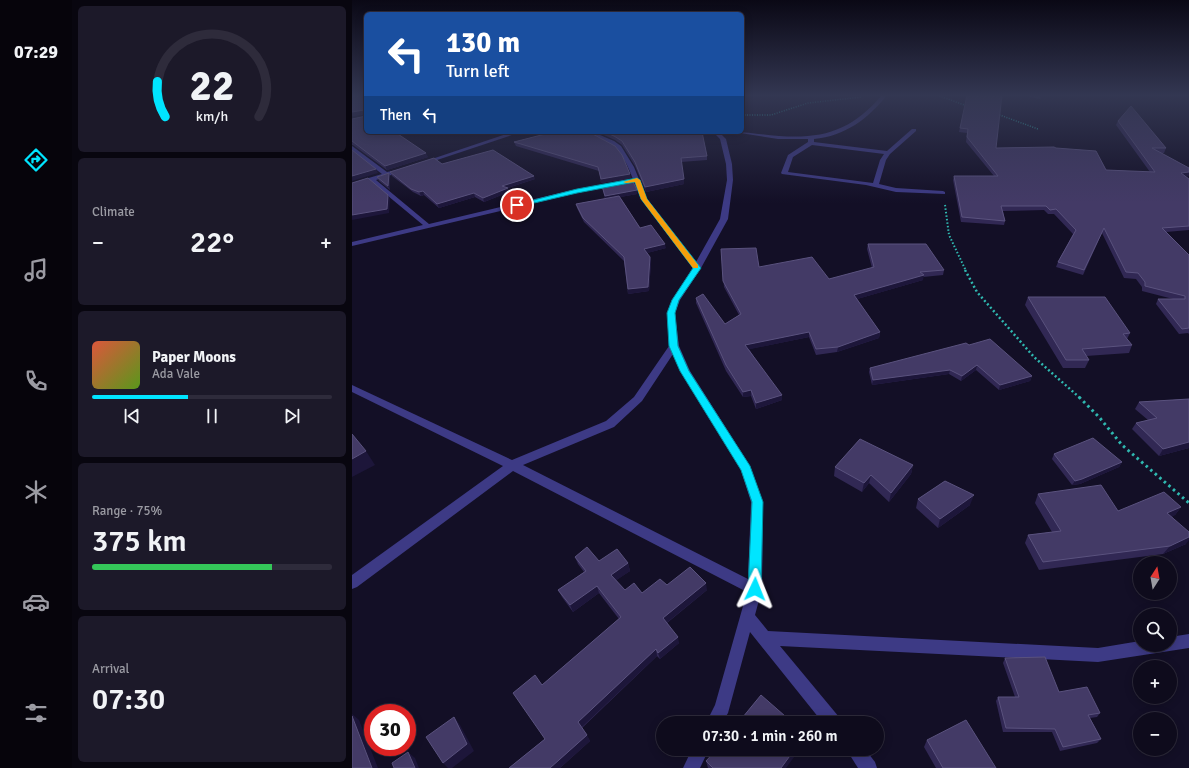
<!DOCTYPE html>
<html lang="en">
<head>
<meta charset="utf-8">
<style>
	:root { --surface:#0e0b1c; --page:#1c1929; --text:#f1f3f6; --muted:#9b9ba3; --line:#2e2b3b; --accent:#00e5ff }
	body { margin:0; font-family:Signika,sans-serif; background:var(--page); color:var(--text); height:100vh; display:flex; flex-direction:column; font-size:15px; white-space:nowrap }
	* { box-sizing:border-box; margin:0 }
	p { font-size:13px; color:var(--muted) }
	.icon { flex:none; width:22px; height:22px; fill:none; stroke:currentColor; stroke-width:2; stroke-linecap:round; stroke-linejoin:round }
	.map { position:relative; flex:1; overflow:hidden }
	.panel { display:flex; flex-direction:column; gap:6px; padding:6px; background:#08060f; width:280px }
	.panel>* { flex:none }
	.hud { position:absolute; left:12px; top:12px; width:380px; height:122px; border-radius:6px; box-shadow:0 2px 10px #0003,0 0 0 1px var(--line); background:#1a4fa0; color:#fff; overflow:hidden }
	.needle { width:26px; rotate:11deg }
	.fabs { position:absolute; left:781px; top:556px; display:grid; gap:8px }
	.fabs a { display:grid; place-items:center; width:44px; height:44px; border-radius:50%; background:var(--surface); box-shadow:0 2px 10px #0003,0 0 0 1px var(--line); font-size:20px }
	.speed { position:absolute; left:12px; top:704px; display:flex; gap:8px; font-size:20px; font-weight:700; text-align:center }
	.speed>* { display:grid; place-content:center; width:52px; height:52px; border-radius:50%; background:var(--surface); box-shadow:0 2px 10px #0003,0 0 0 1px var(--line); line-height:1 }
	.speed .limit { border:6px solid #d22; background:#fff; color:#111 }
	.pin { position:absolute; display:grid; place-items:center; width:34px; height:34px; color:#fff; margin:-17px; border:2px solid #fff; border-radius:50%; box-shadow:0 1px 4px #0007 }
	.me { position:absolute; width:44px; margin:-22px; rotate:2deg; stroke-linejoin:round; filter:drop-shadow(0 0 3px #0008) }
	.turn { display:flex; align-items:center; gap:14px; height:84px; padding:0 16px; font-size:18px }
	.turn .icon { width:52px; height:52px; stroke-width:2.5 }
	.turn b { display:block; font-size:28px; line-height:34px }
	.then { display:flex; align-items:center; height:38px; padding:0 16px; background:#0003; gap:8px; font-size:15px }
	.big { font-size:30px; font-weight:600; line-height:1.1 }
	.panel .tile { flex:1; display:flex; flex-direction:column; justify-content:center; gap:6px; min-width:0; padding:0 14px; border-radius:6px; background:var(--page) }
	.panel .dial { align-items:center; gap:0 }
	.dial svg { height:104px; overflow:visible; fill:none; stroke:var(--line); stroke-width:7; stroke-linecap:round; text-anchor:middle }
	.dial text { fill:var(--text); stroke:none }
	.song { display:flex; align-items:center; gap:12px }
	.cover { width:48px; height:48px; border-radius:6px; background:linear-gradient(135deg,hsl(10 70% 55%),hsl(90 70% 35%)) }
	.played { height:4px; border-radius:2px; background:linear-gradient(90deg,var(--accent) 40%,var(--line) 40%) }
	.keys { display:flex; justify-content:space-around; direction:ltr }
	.heat { display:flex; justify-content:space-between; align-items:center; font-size:22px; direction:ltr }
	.charge { height:6px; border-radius:3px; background:linear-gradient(90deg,#34c759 75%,var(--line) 0) }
	.trip { position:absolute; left:304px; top:716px; width:228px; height:40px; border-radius:20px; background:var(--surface); box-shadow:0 2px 10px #0003,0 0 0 1px var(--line); font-weight:600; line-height:40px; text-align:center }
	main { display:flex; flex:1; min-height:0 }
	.menu { display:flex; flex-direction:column; width:72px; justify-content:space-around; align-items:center; background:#06040b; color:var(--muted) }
	.menu .icon { width:28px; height:28px }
	.menu .selected { color:var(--accent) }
	.menu b { font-size:18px; color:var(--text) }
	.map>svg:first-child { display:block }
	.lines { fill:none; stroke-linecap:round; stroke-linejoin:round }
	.path-far3 { stroke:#2fb8b0; stroke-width:1.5; stroke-dasharray:1 1.5; stroke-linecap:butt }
	.path-far2 { stroke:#2fb8b0; stroke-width:2; stroke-dasharray:1.5 2; stroke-linecap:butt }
	.path-far1 { stroke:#2fb8b0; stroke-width:2.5; stroke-dasharray:2 2.5; stroke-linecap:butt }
	.path { stroke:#2fb8b0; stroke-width:3; stroke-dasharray:2.5 3.5; stroke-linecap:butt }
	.minor { fill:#3d3a85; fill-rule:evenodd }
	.wall { fill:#312854 }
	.shaded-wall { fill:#1d163a }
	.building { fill:#433a66; stroke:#5a527e }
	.route { fill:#00e5ff; stroke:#0095a6 }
	.slow { fill:#f59e0b }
</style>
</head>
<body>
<main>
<nav class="menu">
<b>07:29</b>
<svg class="icon selected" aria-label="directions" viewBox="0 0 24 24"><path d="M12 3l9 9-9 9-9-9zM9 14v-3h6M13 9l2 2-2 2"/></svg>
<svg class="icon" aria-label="music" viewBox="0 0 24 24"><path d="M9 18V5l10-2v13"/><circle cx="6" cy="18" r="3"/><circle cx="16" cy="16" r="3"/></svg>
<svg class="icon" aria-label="phone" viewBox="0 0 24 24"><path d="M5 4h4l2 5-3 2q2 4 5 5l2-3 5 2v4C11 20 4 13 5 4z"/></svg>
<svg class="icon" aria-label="climate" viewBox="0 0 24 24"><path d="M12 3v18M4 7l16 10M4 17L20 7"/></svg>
<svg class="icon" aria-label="car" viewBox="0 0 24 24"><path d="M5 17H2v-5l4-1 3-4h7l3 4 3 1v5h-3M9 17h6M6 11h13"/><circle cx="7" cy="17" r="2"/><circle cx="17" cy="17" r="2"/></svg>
<svg class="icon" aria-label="filters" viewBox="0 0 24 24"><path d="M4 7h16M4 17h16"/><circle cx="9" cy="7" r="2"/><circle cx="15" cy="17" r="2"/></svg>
</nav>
<section class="panel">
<div class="tile dial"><svg viewBox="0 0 100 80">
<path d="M14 69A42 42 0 1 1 86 69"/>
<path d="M14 69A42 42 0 0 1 8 42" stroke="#00e5ff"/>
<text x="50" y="56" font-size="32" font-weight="700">22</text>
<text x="50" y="72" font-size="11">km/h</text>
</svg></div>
<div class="tile"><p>Climate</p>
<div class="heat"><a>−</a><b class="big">22°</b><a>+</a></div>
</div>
<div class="tile">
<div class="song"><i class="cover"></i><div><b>Paper Moons</b><p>Ada Vale</p></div></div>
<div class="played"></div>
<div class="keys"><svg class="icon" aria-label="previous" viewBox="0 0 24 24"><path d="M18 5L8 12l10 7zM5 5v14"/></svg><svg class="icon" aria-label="pause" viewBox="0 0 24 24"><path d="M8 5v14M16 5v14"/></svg><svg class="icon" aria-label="next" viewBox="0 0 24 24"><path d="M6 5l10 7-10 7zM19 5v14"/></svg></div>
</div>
<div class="tile"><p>Range · 75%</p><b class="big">375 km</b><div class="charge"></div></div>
<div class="tile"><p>Arrival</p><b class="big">07:30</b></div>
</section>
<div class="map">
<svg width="837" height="768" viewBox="0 0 837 768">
	<rect width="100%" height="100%" fill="#130f26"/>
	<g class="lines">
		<g class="path-far3">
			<path d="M585,95L615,106"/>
			<path d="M645,114L686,129"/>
			<path d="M390,115H419L456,103L510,97"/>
		</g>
		<path class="path-far2" d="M593,205L597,235L614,271"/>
		<path class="path-far1" d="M613,270L625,292L682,357L728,398"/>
		<path class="path" d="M727,397L747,417L770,445L837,503"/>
		<g class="minor">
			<path d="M530,95H535C516,119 493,136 462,139V142L535,151L560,129H564V131L538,154L534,160L527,184L544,188L591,191L593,192V194L544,192L514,185L430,174L429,173L436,155L456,142V139H426L382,132C396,132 412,135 427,136C473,139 500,130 530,95ZM460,145L532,154L528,160L521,183L436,172L441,157Z"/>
			<path d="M160,132H169L73,164L68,163Z"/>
			<path d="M233,132H241L262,141L269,146L282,167L295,199L344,262L368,219L375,180L374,164L368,139L361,132H367L374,139L380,164L381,180L376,219L349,268L328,300L323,313L327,346L338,371L398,466L411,502L410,589L403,615L416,631L746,648L788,641V645H818V637L837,634V648L746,662L428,646L487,717L489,723H471L398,632L376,713L370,723H354L363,705L395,592L161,471L5,587L0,589V575L151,466L0,392V385L160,460L254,421L282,397L317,346L315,313L320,300L341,268L289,199L282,182L225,193L0,246V242L71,225L18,181L0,187V183L30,174L0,151V146L35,172L54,168V170L24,180L77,224L225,189L281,179C276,166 269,149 256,143C249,139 240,137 233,132ZM321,354L328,371L389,470L399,502L396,579L171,465L262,427L290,401Z"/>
			<path d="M340,749H357L348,768H331Z"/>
			<path d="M494,749H513L523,762L525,768H506Z"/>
		</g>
	</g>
	<g class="wall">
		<path d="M14,95V132H51L44,133L76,157L35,170L1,145H0V119L14,116V114L0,116Z"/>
		<path d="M615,95L644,148H704L754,170L798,172L764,125L766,121L814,148L812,153H808L837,179V230L814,232L837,255V334L836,333L827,334L804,304L806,299H821L790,291V287L784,279L772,278L750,233L731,275L704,267L706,262L721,234L702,214H696L692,210L651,211L653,221L652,225L609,222L601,180L602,176H642L614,142L615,133L607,132Z"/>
		<path d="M669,95H692L688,99Z"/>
		<path d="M201,132L279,178L249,183L247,171L164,146L162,142Z"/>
		<path d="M245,132H350L355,156V160L329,162L332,184L294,192L283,166L270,145L263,140Z"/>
		<path d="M90,164L183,179L156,188L157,192L132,202L123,197L87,208L72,195L69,196L61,192L40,176L38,172Z"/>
		<path d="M37,173L38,177V190L27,181L25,177Z"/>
		<path d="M250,186L285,190V194L268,197L288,228L314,248L295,253L298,257L299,262L297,291L276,294L272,261L232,222L225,208L224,204L253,199Z"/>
		<path d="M516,244L592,270L591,275L571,277V280L505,299L528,332L527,338L485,352L464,355L457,337L397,349L430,400L404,409L399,396L391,397L374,371L344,303V298L373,324L387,315L372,287L369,249L407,267L477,279L520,268L515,249Z"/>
		<path d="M676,297L778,333L775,339L780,345L777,353L734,356L737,360L733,368H711L673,305Z"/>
		<path d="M617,345L680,376L678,381L647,390L624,370L609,381L597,374L520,385L517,372L518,368Z"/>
		<path d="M837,399V448L807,456L780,429L784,423L796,420L783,409L787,402Z"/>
		<path d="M702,454L770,462L767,467L728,484L720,485L700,459Z"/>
		<path d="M561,465L559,474L537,502L517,483L510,492L482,476L483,467Z"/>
		<path d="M686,494L766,511L829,507L823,515L820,516L834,544L811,554L687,570L673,543L676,535L700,532L683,503Z"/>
		<path d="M566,499L618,505L586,528L564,508Z"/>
		<path d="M223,557L247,561L276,563L278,571L264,580L273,590L290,593L315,585L355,590L315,623L327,643L308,659L305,656L230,728L238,741L208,768H157L193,739L190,685L267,619L247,593L221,612L210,597L206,590L232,572L226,564Z"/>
		<path d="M653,658L707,692L748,713L745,717L738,718L749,739L745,743L708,751L700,732H651L644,701L646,697H663L651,663Z"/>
		<path d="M575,740L644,768H584L572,747Z"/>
		<path d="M354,761L434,768H356Z"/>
	</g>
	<g class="shaded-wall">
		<path d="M689,95H692L688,99Z"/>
		<path d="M12,110L14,114L0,116V112Z"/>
		<path d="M74,153L76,157L35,170L33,166Z"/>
		<path d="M24,169L26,173L0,181V176Z"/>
		<path d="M837,172V176L827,178L829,173Z"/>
		<path d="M37,173L38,177V190L36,186Z"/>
		<path d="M278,174L279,178L249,183V179Z"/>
		<path d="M182,176L183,179L152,189L150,186Z"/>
		<path d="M332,179V184L294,192L293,187Z"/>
		<path d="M156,188L157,192L132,202L131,198Z"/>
		<path d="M285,190V194L253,200V196Z"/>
		<path d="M71,191L72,195L69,196L67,192Z"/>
		<path d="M122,193L123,197L87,208L85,204Z"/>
		<path d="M36,195L38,199L37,213L0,220V215Z"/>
		<path d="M313,244L314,248L292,254V249Z"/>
		<path d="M298,257L299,262L297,291L276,294V289Z"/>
		<path d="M572,275L571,280L502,300V295Z"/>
		<path d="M457,332V337L394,350L393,345Z"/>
		<path d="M528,332L527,338L485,352L486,347Z"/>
		<path d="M625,365L624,370L609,381L610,376Z"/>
		<path d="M598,370L597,374L520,385L521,380Z"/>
		<path d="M680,376L678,381L647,390L648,385Z"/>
		<path d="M399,390V396L391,397V392Z"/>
		<path d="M430,395V400L404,409V403Z"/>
		<path d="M837,442V448L807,456L811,449Z"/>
		<path d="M14,451L23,465L0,477V459Z"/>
		<path d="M770,462L767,467L728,484L720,485L723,481Z"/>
		<path d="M561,465L559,474L537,502L539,493Z"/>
		<path d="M519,475L517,483L510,492L512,483Z"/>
		<path d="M622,495L618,505L586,528L588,519Z"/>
		<path d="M829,507L823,515L810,521L815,513Z"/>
		<path d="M837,537V540L834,544L811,554L818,546Z"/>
		<path d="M276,563L278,571L262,582L259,575Z"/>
		<path d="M354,583L355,590L312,625L311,618Z"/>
		<path d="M245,586L247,593L221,612L218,605Z"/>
		<path d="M326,637L327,643L308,659L306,653Z"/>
		<path d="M304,649L305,656L229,728L226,722Z"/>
		<path d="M0,714L7,720L26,768H20L0,716Z"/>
		<path d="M102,717L108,725L122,751L100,768H96L91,763Z"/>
		<path d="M235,735L238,741L208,768H198Z"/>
		<path d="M443,749H448L434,768H429Z"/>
		<path d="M56,752L63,758L67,768H63Z"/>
	</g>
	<g class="building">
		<path d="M0,95H14V132H43L74,153L33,166L0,141V119L14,116V111L12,110L0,112Z"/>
		<path d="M615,95H650L644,148L702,147L704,148L744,151L754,170L803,172L766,121L779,106L814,148H800L837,168V172L829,173L837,179V226L810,228L837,255V328L830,329L806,299H833V296L793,286V282L786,273L774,272L752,228L732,270L706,262L724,230L704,209L698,210L694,206H649L653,221L610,217L602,176H646L615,137L616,129L608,128Z"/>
		<path d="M201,132H237L263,146L270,155L278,174L249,179L246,167L162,142Z"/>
		<path d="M253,132H350L355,156L329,158L332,179L293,187L283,162L270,141L262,136Z"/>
		<path d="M0,150L24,169L0,176Z"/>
		<path d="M141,150L182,176L150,186L156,188L131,198L122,193L85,204L71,191L67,192L59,189L38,172L82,158L90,164Z"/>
		<path d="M37,173L36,186L25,177Z"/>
		<path d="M16,178L36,195L35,209L0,215V183Z"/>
		<path d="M280,180L285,190L253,196L250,186Z"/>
		<path d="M267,196L288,228L299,225L313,244L292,249L298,257L296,287L276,289L272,257L231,218L224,204Z"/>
		<path d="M516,244H574L592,270L568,272L572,275L502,295L528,332L486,347L464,349L457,332L393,345L430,395L404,403L399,390L391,392L374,365L344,298L351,294L373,324L389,314L371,281L369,249L404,248L407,267L460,257L477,279L522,267Z"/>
		<path d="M676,297H753L778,333L771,334L780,345L730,349L737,360H714Z"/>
		<path d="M638,339L680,376L648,385L625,365L610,376L598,370L521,380L518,368L614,343L617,345Z"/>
		<path d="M837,399V442L811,449L784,423L805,418L787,402Z"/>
		<path d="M0,434L14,451L0,459Z"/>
		<path d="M741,438L770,462L730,479L723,481L702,454Z"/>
		<path d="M508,439L561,465L539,493L519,475L512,483L483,467Z"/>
		<path d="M593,481L622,495L588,519L566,499Z"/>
		<path d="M749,485L766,511L812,492L829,507L815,513L837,532V537L818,546L691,562L676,535L709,531L686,494Z"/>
		<path d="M235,547L247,561L265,549L276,563L259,575L273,590L282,583L290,593L308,579L315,585L338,567L354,583L311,618L326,637L306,653L304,649L226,722L235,735L198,768H157L193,739L161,693L183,675L190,685L269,617L245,586L218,605L206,590L234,571L223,557Z"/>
		<path d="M693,657L707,692L735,687L748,713L736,715L749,739L711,747L703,729L654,728L646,697H667L653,658Z"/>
		<path d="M409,695L441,723H386Z"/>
		<path d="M0,716L20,768H0Z"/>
		<path d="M102,717L115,744L91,763L74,737Z"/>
		<path d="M614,720L644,768H591L575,740Z"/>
		<path d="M365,749H443L429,768H361L354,761Z"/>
		<path d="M56,752L63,768H42L40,763Z"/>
	</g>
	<linearGradient id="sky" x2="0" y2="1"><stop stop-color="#0a0815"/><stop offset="0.47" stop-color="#333752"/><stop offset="1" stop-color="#333752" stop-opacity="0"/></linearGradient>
	<rect width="837" height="203" fill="url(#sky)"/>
	<path class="route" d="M285,178L288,180L295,199L349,268L327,300L323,313L326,346L337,371L398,466L411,502L409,589L407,593L403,595L398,593L396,589L400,502L389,470L328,371L317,346L315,313L320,300L341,268L289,199L283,182L225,193L165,207L162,205L225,189Z"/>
	<path class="slow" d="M285,178L288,180L295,199L346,265V268H341L289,199L283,182L274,183L271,182Z"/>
</svg>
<div class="fabs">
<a><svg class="needle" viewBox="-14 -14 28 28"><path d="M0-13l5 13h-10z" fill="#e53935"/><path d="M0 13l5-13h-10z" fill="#9b9ba3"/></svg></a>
<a><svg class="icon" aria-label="search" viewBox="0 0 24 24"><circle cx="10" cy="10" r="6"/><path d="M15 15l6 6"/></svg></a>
<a>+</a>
<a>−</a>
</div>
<div class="speed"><div class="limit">30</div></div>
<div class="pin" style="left:165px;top:205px;background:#d93025"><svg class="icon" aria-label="arrive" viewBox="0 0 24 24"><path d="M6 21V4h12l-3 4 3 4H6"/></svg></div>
<svg class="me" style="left:403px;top:589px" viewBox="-20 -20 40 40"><path d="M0-17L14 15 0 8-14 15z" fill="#00e5ff" stroke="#fff" stroke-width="4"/></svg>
<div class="trip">07:30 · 1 min · 260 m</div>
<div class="hud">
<div class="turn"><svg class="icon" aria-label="left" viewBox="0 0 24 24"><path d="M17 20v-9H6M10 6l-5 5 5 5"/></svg><div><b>130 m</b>Turn left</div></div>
<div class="then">Then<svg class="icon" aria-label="left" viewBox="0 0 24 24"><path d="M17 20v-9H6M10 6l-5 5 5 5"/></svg></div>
</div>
</div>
</main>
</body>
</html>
